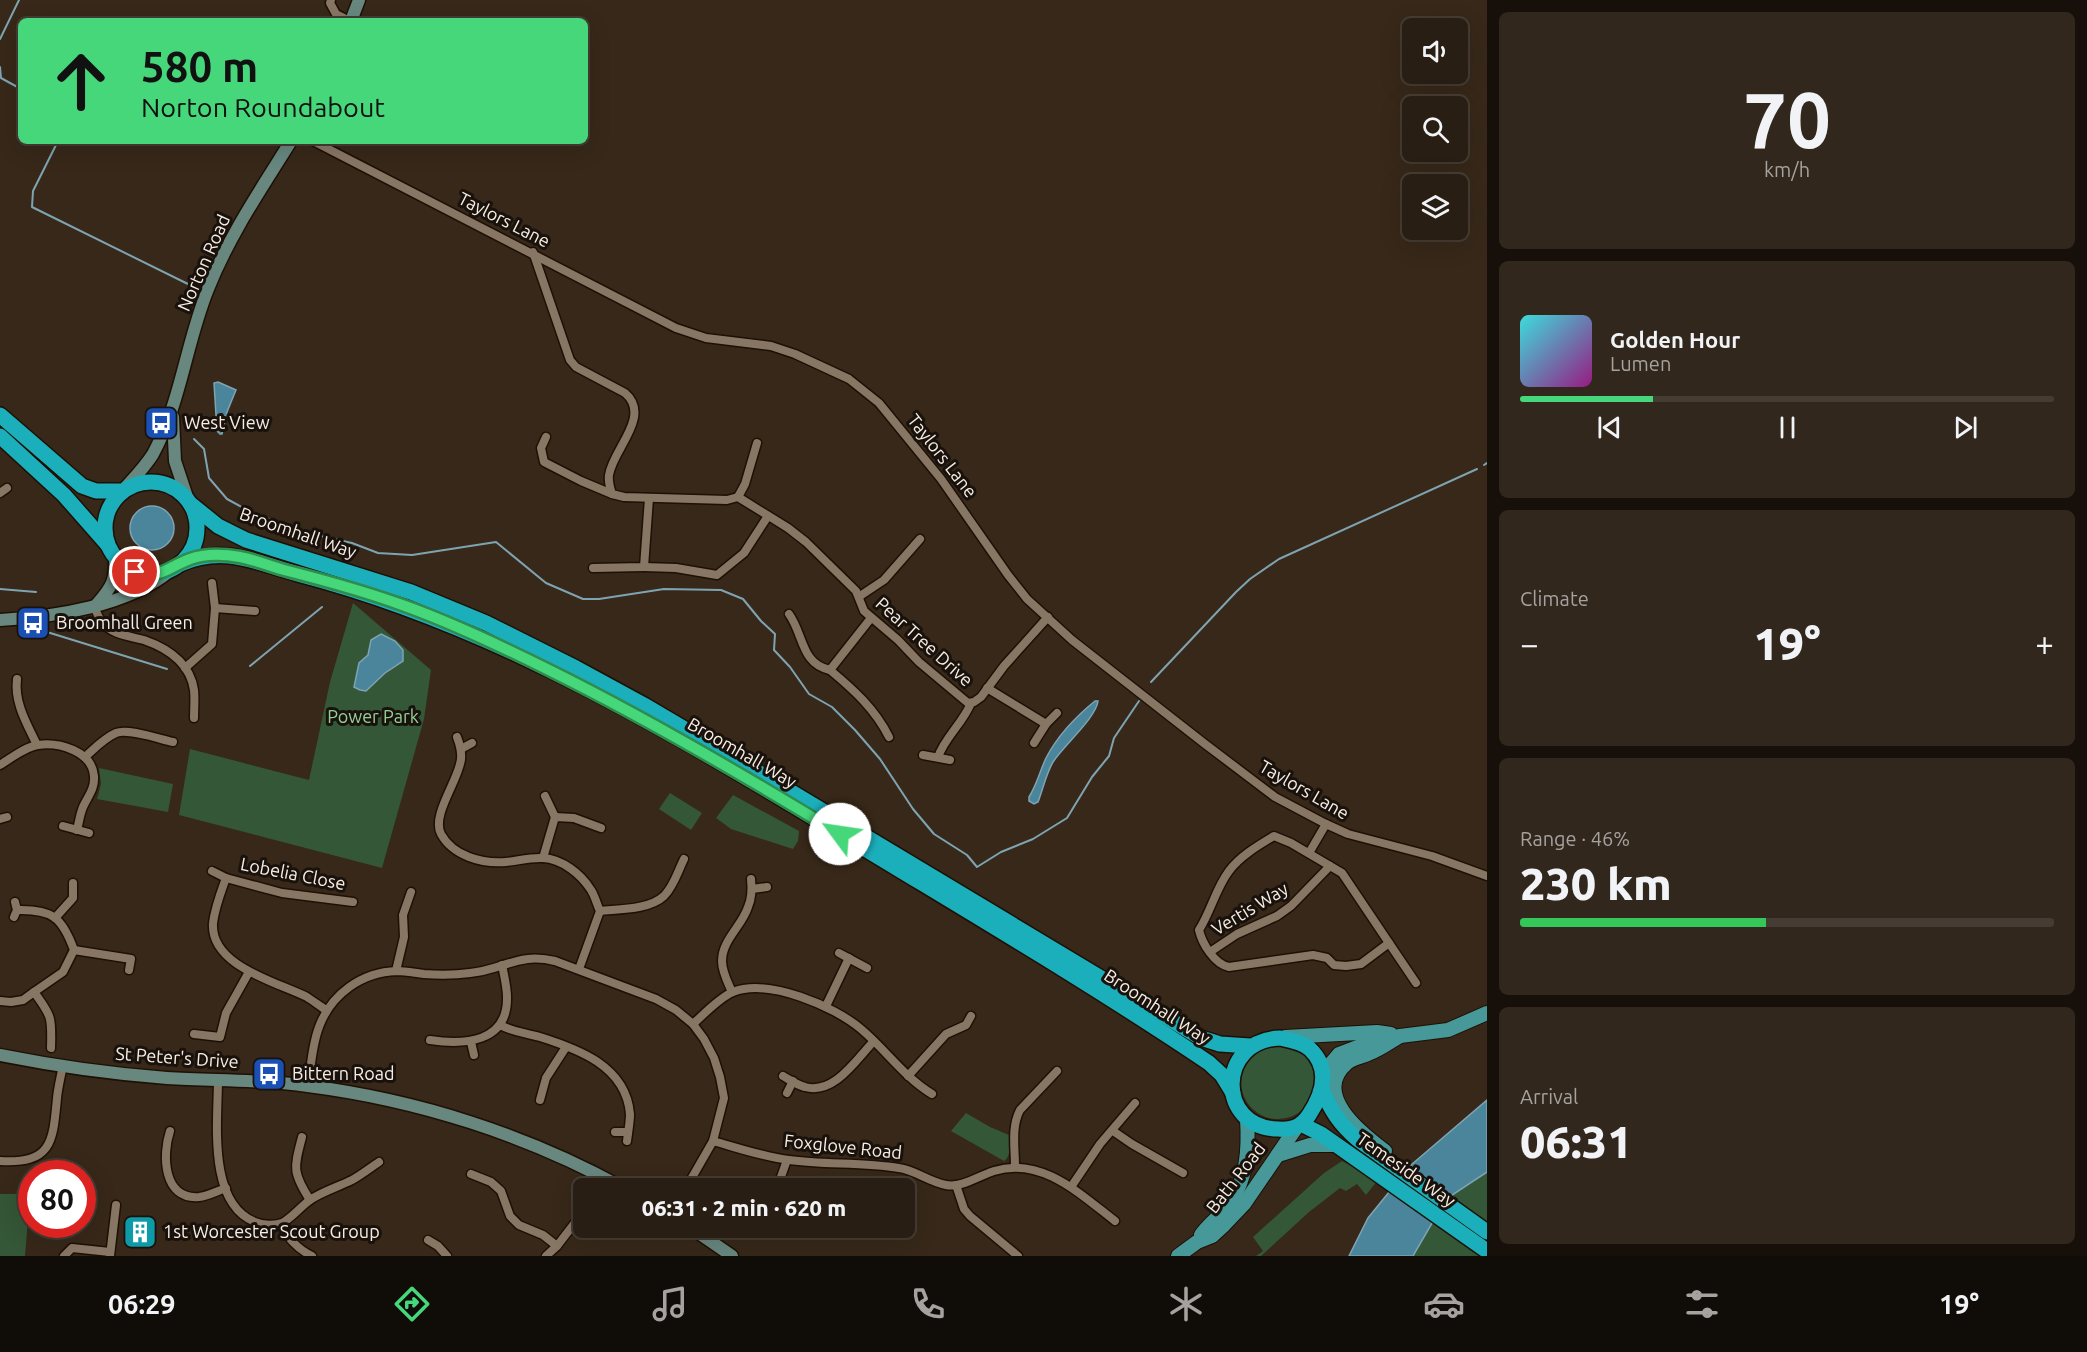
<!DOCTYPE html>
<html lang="en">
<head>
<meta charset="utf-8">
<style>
	:root { --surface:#291e13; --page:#31271c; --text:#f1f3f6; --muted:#a5a2a0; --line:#453c33; --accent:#46d77a }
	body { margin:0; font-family:Ubuntu,sans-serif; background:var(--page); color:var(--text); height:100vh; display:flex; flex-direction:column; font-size:22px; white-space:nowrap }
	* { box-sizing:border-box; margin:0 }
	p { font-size:20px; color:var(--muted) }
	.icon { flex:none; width:33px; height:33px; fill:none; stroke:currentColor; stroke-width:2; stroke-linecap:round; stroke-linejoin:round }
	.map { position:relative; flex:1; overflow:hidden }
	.drawer { display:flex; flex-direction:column; gap:12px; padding:12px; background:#17100a; width:600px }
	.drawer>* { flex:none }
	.top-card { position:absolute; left:18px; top:18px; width:570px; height:126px; border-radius:9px; box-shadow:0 6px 24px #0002,0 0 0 2px var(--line); background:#46d77a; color:#111; overflow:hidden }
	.buttons { position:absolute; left:1402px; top:18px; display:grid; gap:12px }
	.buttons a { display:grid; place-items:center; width:66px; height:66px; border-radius:9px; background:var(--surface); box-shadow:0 6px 24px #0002,0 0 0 2px var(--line); font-size:30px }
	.speed { position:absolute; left:18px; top:1160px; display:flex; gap:12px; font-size:30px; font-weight:700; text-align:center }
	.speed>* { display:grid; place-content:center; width:78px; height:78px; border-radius:50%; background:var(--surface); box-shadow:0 6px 24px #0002,0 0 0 2px var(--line); line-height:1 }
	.speed .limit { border:9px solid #d22; background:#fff; color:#111 }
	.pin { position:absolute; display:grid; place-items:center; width:51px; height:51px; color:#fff; margin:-26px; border:3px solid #fff; border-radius:50%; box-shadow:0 2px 6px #0007 }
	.me { position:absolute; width:66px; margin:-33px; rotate:301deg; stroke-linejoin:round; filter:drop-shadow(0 0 4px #0008) }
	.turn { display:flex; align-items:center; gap:21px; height:126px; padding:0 24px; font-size:27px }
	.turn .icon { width:78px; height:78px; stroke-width:2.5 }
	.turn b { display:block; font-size:42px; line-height:51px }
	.big { font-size:45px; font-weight:800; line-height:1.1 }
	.drawer .tile { flex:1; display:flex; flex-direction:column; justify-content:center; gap:9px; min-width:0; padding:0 21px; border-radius:9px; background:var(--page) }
	.drawer .dial { align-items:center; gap:0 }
	.dial b { font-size:78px; line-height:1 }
	.song { display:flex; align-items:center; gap:18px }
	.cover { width:72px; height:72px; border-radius:9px; background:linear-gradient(135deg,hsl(180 70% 55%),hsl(310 70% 35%)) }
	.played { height:6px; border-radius:3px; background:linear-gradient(90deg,var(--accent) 25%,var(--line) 25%) }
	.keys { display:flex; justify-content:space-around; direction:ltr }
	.heat { display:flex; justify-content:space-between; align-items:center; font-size:33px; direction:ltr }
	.charge { height:9px; border-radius:4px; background:linear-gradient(90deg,#34c759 46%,var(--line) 0) }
	.trip { position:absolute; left:573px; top:1178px; width:342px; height:60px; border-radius:9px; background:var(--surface); box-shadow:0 6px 24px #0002,0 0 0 2px var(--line); font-weight:800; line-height:60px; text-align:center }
	.dock { display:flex; height:96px; justify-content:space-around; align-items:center; background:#100c08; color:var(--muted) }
	.dock .icon { width:42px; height:42px }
	.dock .active { color:var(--accent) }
	.dock b { font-size:27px; color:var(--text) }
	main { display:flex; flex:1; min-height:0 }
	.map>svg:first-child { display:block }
	.green { fill:#345737 }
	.water { fill:#4a859c; stroke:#7ea4b2; stroke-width:1.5 }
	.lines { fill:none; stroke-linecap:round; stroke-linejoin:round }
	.stream { stroke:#7ea4b2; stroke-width:2 }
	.street-casing { stroke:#1e1004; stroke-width:11 }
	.secondary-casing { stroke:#1e1004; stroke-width:15 }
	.primary-casing { stroke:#1e1004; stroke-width:16 }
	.highway-casing { stroke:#1e1004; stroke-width:18 }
	.street { stroke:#887665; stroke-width:8 }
	.secondary { stroke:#67877f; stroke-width:12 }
	.primary { stroke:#479899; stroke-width:14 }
	.highway { stroke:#1bafbc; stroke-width:15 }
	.route-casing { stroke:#2e8c4f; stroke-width:15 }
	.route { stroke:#46d77a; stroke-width:10 }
	.labels { text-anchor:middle; stroke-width:6; stroke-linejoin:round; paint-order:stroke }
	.street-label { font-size:18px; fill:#f7ede4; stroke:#19120c }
	.poi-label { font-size:18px; fill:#f7ede4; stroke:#19120c; text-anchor:start }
	.park-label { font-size:18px; fill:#93d097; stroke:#19120c }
</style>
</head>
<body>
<main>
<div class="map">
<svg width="1487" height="1256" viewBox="0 0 1487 1256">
	<rect width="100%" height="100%" fill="#372819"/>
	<g class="green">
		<path d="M353,603L431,670L424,719L382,868L179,815L190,749L309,780L330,682Z"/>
		<path d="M99,768L173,784L168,812L97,799L101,784Z"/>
		<path d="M670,793L702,813L691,830L659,809Z"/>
		<path d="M733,795L799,831L798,841L793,849L731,829L716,818Z"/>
		<circle cx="1278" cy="1082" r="37"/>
		<path d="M966,1113L990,1127L1009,1135C1009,1143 1012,1156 1004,1161L951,1131Z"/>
		<path d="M1342,1161L1378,1180L1366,1195L1357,1184L1346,1191L1340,1188L1309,1212L1261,1256H1256L1263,1251L1253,1237L1324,1173Z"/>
		<path d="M1487,1172V1256H1413L1446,1199Z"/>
		<path d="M0,1194H30L25,1256H0Z"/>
	</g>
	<g class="water">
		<path d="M218,382L236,390L227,412L222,434H220L217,431L214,383Z"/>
		<circle cx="152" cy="528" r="22"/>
		<path d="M381,634L395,641L403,650V661L385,673L366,691L360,690L354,687L359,663L368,655L371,640Z"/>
		<path d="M1095,701H1098C1096,718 1064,745 1053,762C1046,774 1043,789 1038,802L1034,804L1029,801V797C1038,782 1039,773 1046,758C1058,735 1074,718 1095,701Z"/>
		<path d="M1487,1100V1172L1446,1199L1413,1256H1349L1368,1218L1411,1165Z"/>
	</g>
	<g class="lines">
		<g class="stream">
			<path d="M0,39L19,0"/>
			<path d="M0,67L1,78L21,89"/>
			<path d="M58,141L33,191L32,207L194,287"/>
			<path d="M194,439L204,449L209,478L227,499L249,511L299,531L352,543L378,553L412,555L496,542L546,583L583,599H599L664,589L721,590L743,599L761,621L775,634L774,650L790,667L809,694L832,707L855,730L880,759L913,809L934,834L967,855L977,867L1001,852L1033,839L1067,818L1092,777L1109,756L1114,738L1139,701"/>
			<path d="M1484,465L1487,463"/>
			<path d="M0,589L36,592"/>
			<path d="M47,632L167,669"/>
			<path d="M250,666L322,607"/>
			<path d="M1151,682L1236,592L1250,579L1279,559L1477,469"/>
		</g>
		<defs>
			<g id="street">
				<path d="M331,0L330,3L336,14L344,18"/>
				<path d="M313,141L676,328L706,338L771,346L795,354L849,379L879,403L941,479L1008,575L1027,599L1072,640L1205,744L1275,797L1326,824L1348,834L1432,856L1487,876"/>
				<path d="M533,252L570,360L576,367L625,393C652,416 613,449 609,475C608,482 610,488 612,494L624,497L727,500L738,497"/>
				<path d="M546,437L541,448L544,462L581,481L612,494"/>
				<path d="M0,493L7,488"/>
				<path d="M738,497L788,528L806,542L856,591L864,611L898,640L919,662L968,703L974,702L981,697L1004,666L1048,617"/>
				<path d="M738,497L745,484L757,443"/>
				<path d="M644,567L676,568L717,575L744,553L768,516"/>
				<path d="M593,568L644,567L649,498"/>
				<path d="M860,596L884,580L920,539"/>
				<path d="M94,606C96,611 98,617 102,622C112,635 129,636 144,640C167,648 190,663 194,690C195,699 194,709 194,718"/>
				<path d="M215,608L255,611"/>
				<path d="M789,614C804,635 801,664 830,670"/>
				<path d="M871,618L830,670C854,690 875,709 889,737"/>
				<path d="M185,668L212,644L215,608L212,583"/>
				<path d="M17,679C14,703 27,724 37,745"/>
				<path d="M987,688L1046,724"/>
				<path d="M457,737C460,745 462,751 461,759C459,780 431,815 441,834C453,856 482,864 506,862C517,861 531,857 543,858C562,859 581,874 591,890C595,896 597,905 600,911L579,969"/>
				<path d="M1034,743L1046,724L1057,713"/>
				<path d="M461,749L472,743"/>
				<path d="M923,755L950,760"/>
				<path d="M85,757C94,749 104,738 116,733C128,728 159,739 173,742"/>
				<path d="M938,757C945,737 963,723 971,703"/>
				<path d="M0,765C11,758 25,747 38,745C59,742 92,751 94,776C95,789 88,796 83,807C80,814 79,822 77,830"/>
				<path d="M545,796L555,817"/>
				<path d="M0,819L7,817"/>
				<path d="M63,826L89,833"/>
				<path d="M1274,836L1291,843L1342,873L1389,943L1361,964L1346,966L1334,965L1327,958L1313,955L1229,967C1214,964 1202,943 1199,930C1211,911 1216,888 1229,871C1240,856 1259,845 1274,836Z"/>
				<path d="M1309,853L1326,824"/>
				<path d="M543,858L555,817L574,818L601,828"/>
				<path d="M212,871L226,878"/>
				<path d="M752,889L767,887"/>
				<path d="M600,911C618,909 649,910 664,896C674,886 678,871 684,859"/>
				<path d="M14,917L17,910L15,902"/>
				<path d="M55,918L73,898V883"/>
				<path d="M1389,943L1416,983"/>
				<path d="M74,950L131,959L129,970"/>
				<path d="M1210,952L1237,934L1277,916L1291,906L1330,866"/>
				<path d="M839,953L867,968"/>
				<path d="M396,971L404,937L403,915L411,892"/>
				<path d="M34,992C52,1016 52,1018 51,1048"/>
				<path d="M732,992C728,983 722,972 722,961C722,940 742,926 748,907C752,898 752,888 751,879"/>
				<path d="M0,1001L11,1002L23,1000L34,992L63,972L74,950C62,917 52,909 17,910"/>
				<path d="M826,1006L849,958"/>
				<path d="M326,1010C320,1006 313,1001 307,997C277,982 210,966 213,923C215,907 221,892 226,878L282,893L353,902"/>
				<path d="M693,1024C703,1015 720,997 733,992C768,978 834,1006 861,1029C886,1050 904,1077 932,1094"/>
				<path d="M500,1025C513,1032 526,1033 540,1037C578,1049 626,1066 630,1114C630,1122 628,1133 627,1141"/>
				<path d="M194,1034L220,1037L226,1013L249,972"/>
				<path d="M430,1040C464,1045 508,1043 507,997C507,987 504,975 502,965"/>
				<path d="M471,1042L474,1055"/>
				<path d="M783,1076C790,1080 797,1085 805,1087C834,1095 856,1060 873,1042"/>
				<path d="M908,1076L946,1034L966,1025L971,1016"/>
				<path d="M218,1079C218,1120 207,1203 255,1222C262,1225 275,1226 282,1223C292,1218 300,1207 310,1200C323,1191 338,1187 352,1180C361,1175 370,1168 379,1162"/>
				<path d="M308,1086C311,1066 312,1045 319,1027C331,994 362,972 397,971C406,971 415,973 424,974C440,975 455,975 470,973C503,970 519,952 555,961L656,999L676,1010L693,1024L704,1039L714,1058L720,1077L724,1098L713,1141L686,1188"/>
				<path d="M787,1093L793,1081"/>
				<path d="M540,1100L546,1078L566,1047"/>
				<path d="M170,1131C162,1155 163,1200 199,1197C208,1196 217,1191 226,1188"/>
				<path d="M1113,1131L1132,1144L1183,1173"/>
				<path d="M615,1132H628"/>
				<path d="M302,1137C294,1168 292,1172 310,1200"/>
				<path d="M713,1141C738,1148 764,1157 789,1160C825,1165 862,1162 899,1168C915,1170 929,1182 946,1185C962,1188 978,1176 994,1171C1041,1156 1080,1194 1115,1221"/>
				<path d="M0,1161C52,1164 53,1142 57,1098C58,1087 61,1076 63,1065"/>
				<path d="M1015,1166C1015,1148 1011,1127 1020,1110L1057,1071"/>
				<path d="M471,1174L491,1182L501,1191L510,1216L519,1225L543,1235L557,1246"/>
				<path d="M956,1185L964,1209L970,1216L1018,1256"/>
				<path d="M1071,1187L1100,1144L1135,1103"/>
				<path d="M593,1188L599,1174"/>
				<path d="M777,1188L787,1160"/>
				<path d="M281,1224C289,1239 296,1248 312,1256"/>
				<path d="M754,1232L757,1227"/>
				<path d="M428,1240L438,1246L447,1256"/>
				<path d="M64,1256L72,1248L110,1252"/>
				<path d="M110,1256L116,1205"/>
				<path d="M546,1256L557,1246L584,1211"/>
			</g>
			<g id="secondary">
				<path d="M351,21L359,0"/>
				<path d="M173,417L175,461L187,497"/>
				<path d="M124,489C134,478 145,467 153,454C181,402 186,343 208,289C229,236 261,189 291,141"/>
				<path d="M97,604C112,587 116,580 115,557"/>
				<path d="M0,620C54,617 129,606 171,570"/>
				<path d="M0,1055C55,1066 111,1074 167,1078C214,1081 261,1079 308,1086C418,1100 527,1135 623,1188"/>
				<path d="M690,1227L732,1256"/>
			</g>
			<g id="primary">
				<path d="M1285,1037L1377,1032L1391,1034"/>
				<path d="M1323,1073L1339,1054L1360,1046L1400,1036L1448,1030L1487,1013"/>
				<path d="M1385,1151C1361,1133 1311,1094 1347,1063C1353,1058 1361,1057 1368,1054C1379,1050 1390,1042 1400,1036"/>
				<path d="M1278,1155L1310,1145H1336"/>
				<path d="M1201,1235C1209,1223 1222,1215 1230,1203C1247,1178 1249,1149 1247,1119"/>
				<path d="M1178,1256L1197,1242L1212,1236L1224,1225L1244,1204L1296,1128"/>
			</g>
			<g id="highway">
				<path d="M0,415L82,486L96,491H120"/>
				<path d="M0,436L64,495L108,545"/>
				<circle cx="151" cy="528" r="46"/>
				<path d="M192,505L218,526L246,540L411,592L486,623L576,668L644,705L778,784L1201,1038L1220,1044L1250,1046"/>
				<path d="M180,564C224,545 255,562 298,574C502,627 684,739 862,847C979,918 1096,987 1209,1063L1222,1075L1233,1093"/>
				<path d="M1280,1038C1290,1040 1302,1042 1310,1049C1331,1069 1323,1094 1309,1115C1301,1127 1292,1130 1278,1129C1216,1128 1217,1040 1280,1038Z"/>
				<path d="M1322,1090C1332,1112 1339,1123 1357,1139L1487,1232"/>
				<path d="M1301,1124L1321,1134L1487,1251"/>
			</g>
		</defs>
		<use href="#street" class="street-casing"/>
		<use href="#secondary" class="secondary-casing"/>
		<use href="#primary" class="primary-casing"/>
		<use href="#highway" class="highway-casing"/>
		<use href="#street" class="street"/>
		<use href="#secondary" class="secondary"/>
		<use href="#primary" class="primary"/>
		<use href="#highway" class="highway"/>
	</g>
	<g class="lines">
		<defs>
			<path id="route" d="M135,572C164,578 166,568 190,559C206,553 223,554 240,557C256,560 272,567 288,571C327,581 367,592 405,606C455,624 503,647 551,671C650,720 745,776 840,834"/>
		</defs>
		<use href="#route" class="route-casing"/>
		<use href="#route" class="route"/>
	</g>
	<defs>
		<symbol id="bus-square" viewBox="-11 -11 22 22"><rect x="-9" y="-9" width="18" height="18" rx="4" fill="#1a4fb4" stroke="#19120c"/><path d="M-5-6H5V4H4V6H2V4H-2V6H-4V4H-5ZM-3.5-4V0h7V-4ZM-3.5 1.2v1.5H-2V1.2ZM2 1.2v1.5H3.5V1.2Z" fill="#fff"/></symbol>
		<symbol id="building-square" viewBox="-11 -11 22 22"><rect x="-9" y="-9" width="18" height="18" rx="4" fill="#0f9aa8" stroke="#19120c"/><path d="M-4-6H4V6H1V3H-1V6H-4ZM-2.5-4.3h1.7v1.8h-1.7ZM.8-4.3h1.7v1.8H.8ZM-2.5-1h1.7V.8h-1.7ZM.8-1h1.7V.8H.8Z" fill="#fff"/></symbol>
	</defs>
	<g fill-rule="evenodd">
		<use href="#bus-square" x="142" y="404" width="38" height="38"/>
		<use href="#bus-square" x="14" y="604" width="38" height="38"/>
		<use href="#bus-square" x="250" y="1055" width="38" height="38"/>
		<use href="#building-square" x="121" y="1213" width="38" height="38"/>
	</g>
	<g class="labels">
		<g class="street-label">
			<text transform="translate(504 220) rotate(27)" y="6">Taylors Lane</text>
			<text transform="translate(204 263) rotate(-66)" y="6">Norton Road</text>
			<text transform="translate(942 456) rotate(52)" y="6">Taylors Lane</text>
			<text transform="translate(298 533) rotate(19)" y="6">Broomhall Way</text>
			<text transform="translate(924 642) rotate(42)" y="6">Pear Tree Drive</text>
			<text transform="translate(742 753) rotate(30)" y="6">Broomhall Way</text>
			<text transform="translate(1304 790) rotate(30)" y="6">Taylors Lane</text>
			<text transform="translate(293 874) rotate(11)" y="6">Lobelia Close</text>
			<text transform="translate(1250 909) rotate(-31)" y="6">Vertis Way</text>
			<text transform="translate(1157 1007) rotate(33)" y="6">Broomhall Way</text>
			<text transform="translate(177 1058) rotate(4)" y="6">St Peter's Drive</text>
			<text transform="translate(843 1147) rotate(6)" y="6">Foxglove Road</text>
			<text transform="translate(1406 1170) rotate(35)" y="6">Temeside Way</text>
			<text transform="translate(1236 1178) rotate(-52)" y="6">Bath Road</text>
		</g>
		<g class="poi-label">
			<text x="184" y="429">West View</text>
			<text x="56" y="629">Broomhall Green</text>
			<text x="292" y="1080">Bittern Road</text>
			<text x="163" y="1238">1st Worcester Scout Group</text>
		</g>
		<g class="park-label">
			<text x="373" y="723">Power Park</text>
		</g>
	</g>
</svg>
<div class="buttons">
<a><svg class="icon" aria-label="sound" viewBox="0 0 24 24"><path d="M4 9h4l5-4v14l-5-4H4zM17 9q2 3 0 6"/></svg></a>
<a><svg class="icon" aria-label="search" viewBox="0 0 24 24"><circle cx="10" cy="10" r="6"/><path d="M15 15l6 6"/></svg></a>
<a><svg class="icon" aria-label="layers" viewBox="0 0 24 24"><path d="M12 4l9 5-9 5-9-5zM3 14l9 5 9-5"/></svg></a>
</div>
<div class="speed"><div class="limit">80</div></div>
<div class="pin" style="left:135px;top:572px;background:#d93025"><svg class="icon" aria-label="arrive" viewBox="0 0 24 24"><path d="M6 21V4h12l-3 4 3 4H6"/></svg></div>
<svg class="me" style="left:840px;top:834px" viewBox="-20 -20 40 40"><circle r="19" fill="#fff"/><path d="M0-13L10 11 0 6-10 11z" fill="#46d77a"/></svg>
<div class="trip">06:31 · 2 min · 620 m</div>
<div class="top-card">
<div class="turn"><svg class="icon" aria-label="ahead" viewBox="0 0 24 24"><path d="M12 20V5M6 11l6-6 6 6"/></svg><div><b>580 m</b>Norton Roundabout</div></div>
</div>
</div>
<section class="drawer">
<div class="tile dial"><b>70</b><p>km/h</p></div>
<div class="tile">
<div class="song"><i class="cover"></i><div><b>Golden Hour</b><p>Lumen</p></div></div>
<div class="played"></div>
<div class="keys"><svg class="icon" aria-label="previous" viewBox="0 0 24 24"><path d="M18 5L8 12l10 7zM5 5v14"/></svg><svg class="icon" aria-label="pause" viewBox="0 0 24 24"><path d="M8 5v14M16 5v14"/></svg><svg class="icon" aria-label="next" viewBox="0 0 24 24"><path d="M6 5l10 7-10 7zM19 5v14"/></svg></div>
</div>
<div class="tile"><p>Climate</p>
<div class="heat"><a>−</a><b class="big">19°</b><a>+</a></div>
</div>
<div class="tile"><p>Range · 46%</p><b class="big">230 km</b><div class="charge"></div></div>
<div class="tile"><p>Arrival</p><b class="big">06:31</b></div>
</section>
</main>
<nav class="dock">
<b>06:29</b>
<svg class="icon active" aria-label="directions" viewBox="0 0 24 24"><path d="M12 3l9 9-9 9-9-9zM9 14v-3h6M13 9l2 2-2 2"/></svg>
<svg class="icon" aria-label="music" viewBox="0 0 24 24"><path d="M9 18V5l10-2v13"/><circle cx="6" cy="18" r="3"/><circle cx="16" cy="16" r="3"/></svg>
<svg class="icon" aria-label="phone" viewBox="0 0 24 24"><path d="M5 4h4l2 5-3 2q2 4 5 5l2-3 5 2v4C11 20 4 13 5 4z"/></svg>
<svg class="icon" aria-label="climate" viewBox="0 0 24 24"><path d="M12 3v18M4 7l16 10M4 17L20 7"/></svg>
<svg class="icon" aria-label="car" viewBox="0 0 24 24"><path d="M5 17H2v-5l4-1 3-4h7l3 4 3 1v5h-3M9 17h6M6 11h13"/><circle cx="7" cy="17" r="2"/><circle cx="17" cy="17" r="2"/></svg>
<svg class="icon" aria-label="filters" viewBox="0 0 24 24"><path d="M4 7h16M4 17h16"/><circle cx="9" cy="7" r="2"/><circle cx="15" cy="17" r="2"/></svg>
<b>19°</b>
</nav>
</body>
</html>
